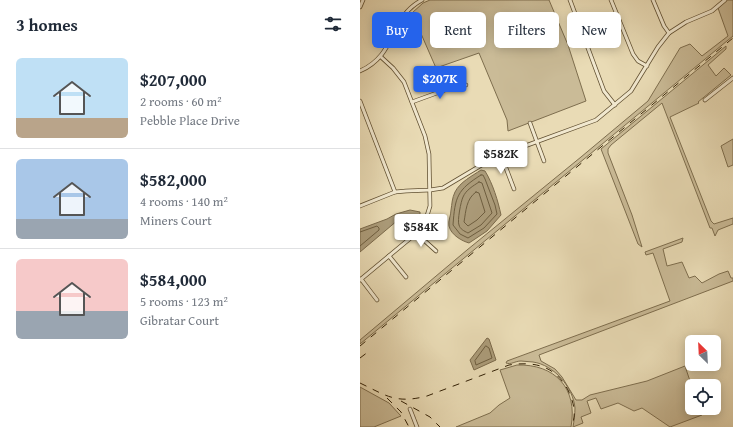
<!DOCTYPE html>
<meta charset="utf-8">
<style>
:root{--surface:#fff;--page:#f2f2f3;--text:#1f2937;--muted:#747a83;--line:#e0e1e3;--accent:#2563eb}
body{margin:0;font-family:"Gentium Book Plus",serif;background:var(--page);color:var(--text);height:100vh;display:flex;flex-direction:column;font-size:15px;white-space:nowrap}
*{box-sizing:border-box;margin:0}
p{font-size:13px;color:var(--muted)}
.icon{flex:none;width:22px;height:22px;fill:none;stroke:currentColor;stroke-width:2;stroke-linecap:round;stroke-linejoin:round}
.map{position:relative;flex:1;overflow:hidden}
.side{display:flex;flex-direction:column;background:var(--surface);width:360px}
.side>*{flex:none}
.banner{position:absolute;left:12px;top:12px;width:301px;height:36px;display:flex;gap:8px}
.needle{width:26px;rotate:336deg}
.buttons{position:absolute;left:325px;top:335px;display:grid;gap:8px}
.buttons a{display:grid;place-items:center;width:36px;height:36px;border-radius:6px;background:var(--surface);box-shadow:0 2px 10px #0003;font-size:20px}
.price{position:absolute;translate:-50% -34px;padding:0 9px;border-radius:4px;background:#fff;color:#222;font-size:13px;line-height:26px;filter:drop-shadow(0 1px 2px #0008)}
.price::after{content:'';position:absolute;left:50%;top:24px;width:12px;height:9px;margin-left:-6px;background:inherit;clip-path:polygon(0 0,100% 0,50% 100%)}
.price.active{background:var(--accent);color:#fff}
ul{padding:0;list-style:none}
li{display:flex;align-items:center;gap:12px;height:100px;padding:0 16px}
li+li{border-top:1px solid var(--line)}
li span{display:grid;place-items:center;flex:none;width:112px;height:80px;border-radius:6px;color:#555}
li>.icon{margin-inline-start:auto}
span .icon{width:48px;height:48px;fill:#fffc;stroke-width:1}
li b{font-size:17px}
h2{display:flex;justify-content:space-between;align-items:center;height:48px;padding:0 16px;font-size:17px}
.chip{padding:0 14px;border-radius:6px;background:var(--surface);box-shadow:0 2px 10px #0003;font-size:14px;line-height:36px}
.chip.active{background:var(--accent);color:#fff}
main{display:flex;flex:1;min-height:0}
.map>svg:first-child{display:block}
</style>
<main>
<section class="side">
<h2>3 homes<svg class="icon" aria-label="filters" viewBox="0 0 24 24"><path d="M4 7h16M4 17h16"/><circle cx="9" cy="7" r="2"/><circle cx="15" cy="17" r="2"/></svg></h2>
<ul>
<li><span style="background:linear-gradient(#bfe0f5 75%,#b9a48a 0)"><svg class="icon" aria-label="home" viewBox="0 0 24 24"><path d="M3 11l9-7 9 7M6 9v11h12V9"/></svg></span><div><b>$207,000</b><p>2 rooms · 60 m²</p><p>Pebble Place Drive</p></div></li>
<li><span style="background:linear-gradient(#a9c7e8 75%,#9aa5b1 0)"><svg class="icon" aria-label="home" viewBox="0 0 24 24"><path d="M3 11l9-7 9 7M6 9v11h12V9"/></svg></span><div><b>$582,000</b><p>4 rooms · 140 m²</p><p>Miners Court</p></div></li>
<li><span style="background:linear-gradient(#f6c9c9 65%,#9aa5b1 0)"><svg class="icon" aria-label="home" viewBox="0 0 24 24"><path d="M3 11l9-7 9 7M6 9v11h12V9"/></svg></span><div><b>$584,000</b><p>5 rooms · 123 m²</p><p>Gibratar Court</p></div></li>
</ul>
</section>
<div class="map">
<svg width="373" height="427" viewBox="0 0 373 427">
<rect width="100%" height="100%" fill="#e9dbb5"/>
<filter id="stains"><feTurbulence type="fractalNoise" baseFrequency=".005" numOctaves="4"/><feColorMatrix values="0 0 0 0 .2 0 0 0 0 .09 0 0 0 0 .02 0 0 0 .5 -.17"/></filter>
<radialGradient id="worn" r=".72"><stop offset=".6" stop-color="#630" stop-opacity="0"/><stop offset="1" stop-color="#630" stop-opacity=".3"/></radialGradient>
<g fill="#cabb97" stroke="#7e6e4e">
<path d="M 70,0 L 189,0 L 208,45 L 226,101 L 148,131 L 147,120 L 119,53 L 76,68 L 52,13 L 63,3 Z"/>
<path d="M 367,0 L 373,0 L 373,36 L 0,344 L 0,340 L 107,250 L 221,157 L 288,101 L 320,48 L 330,44 L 342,56 L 368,36 L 358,8 Z"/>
<path d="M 366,46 L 366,49 L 348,65 L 356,76 L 364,68 L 371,75 L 338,102 L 339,103 L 310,117 L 351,221 L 354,224 L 373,218 L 373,224 L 358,230 L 355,236 L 352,228 L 350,228 L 302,103 L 251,145 L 248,149 L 248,153 L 272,215 L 282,247 L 278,244 L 241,149 Z"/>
<path d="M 373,139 L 373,165 L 368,167 L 361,146 Z"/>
<path d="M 323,238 L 322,242 L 303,249 L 307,266 L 322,262 L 329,278 L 335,276 L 342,283 L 359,274 L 368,271 L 371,278 L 373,278 L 373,281 L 179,355 L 181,361 L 195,369 L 202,377 L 216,400 L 222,400 L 230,395 L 287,381 L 325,366 L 332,387 L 332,408 L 339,408 L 342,415 L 310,427 L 282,408 L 274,411 L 258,403 L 241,409 L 236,398 L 227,401 L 231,413 L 221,417 L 223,423 L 213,427 C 214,421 215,414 215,408 C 213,387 194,365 173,362 C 169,362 165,361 161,361 C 155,361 151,365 146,363 L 147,361 L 310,301 L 293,253 L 286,255 L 285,252 Z"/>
<path d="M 157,365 C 195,364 218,388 211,427 L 96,427 L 130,413 L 139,405 L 150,398 L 140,370 Z"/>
<path d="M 0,387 L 29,403 L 41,416 L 14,427 L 0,427 Z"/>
</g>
<g fill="#ab9b79" stroke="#7b6a4b">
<path d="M 121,170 L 125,171 C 133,184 138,201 141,215 L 127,231 L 109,243 C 102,241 91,235 89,226 C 88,221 91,215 91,210 C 92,204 92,198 95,192 C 100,182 112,176 121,170 Z"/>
<path d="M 50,210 L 60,212 L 60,215 L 43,217 L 38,220 L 0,252 L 0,229 L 27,219 L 36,214 Z"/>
<path d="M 127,338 L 129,339 L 136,360 L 114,370 L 110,360 Z"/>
</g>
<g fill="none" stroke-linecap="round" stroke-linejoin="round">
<g stroke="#6e5e3f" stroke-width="1">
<path d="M 121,175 L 123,175 L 125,179 L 135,205 L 137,214 L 124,228 L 108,238 L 100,234 L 93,225 C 95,197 97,190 121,175 Z"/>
<path d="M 119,182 L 122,183 L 132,213 L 121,225 L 108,233 C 104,231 100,229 99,225 C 97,221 101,201 103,197 C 106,190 113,186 119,182 Z"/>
<path d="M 116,192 L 119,193 L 125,212 L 117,220 L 108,226 L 104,222 C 106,211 106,199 116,192 Z"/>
<path d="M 0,232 L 17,226 L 19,228 L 19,230 L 0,246"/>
<path d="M 126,346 L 129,348 L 132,358 L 116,365 L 115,361 Z"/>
</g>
<g stroke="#604f31" stroke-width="4.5">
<g id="minor">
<path d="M 210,0 L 244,91 L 255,105"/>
<path d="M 251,0 L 273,54 L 278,61 L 287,66"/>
<path d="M 293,0 L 304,26 L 309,33"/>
<path d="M 0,7 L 3,0"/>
<path d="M 0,71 C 38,54 28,18 62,0"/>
<path d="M 345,100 L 373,78"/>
<path d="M 0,101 L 35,192"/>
<path d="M 52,102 L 96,86 L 106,85"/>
<path d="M 170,123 L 184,161"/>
<path d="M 141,155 L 154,189"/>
<path d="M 0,206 L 35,192 L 46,191 L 70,190 L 83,188 L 135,157 L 236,120 L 271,91 L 298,47 L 309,33 L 326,22 L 352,11 L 365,0"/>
<path d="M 56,233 L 76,251"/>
<path d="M 29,256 L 46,277"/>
<path d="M 1,279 L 17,300"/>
<path d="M 0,280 L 59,231 L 66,219 L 70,206 L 69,154 L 65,136 L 44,82 L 33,68 L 21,57"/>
<path d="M 50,409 L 57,427"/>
</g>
</g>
<use href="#minor" stroke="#f1e8cf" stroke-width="3"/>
<g stroke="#322005" stroke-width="1" stroke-dasharray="7 7" stroke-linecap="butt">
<path d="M 0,346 L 373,38"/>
<path d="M 0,358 L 8,352"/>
<path d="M 0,383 C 27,396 36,404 67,396 L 149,365 C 175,361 195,366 208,390 C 211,397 214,404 214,411 C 215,416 213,422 212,427"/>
<path d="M 27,398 L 41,412 L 49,427"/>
<path d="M 41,401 L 70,417 L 80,427"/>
</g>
</g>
<rect width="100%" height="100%" filter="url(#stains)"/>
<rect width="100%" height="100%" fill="url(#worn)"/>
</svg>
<div class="buttons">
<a><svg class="needle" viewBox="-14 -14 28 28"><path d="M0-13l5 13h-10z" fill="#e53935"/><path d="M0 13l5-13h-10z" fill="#747a83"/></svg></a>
<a><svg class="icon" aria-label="locate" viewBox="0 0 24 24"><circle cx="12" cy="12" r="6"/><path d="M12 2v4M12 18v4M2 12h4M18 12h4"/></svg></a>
</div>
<b class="price active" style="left:80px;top:100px">$207K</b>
<b class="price" style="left:141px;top:175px">$582K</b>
<b class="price" style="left:61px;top:248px">$584K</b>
<div class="banner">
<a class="chip active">Buy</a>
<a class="chip">Rent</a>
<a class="chip">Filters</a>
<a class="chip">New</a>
</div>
</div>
</main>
